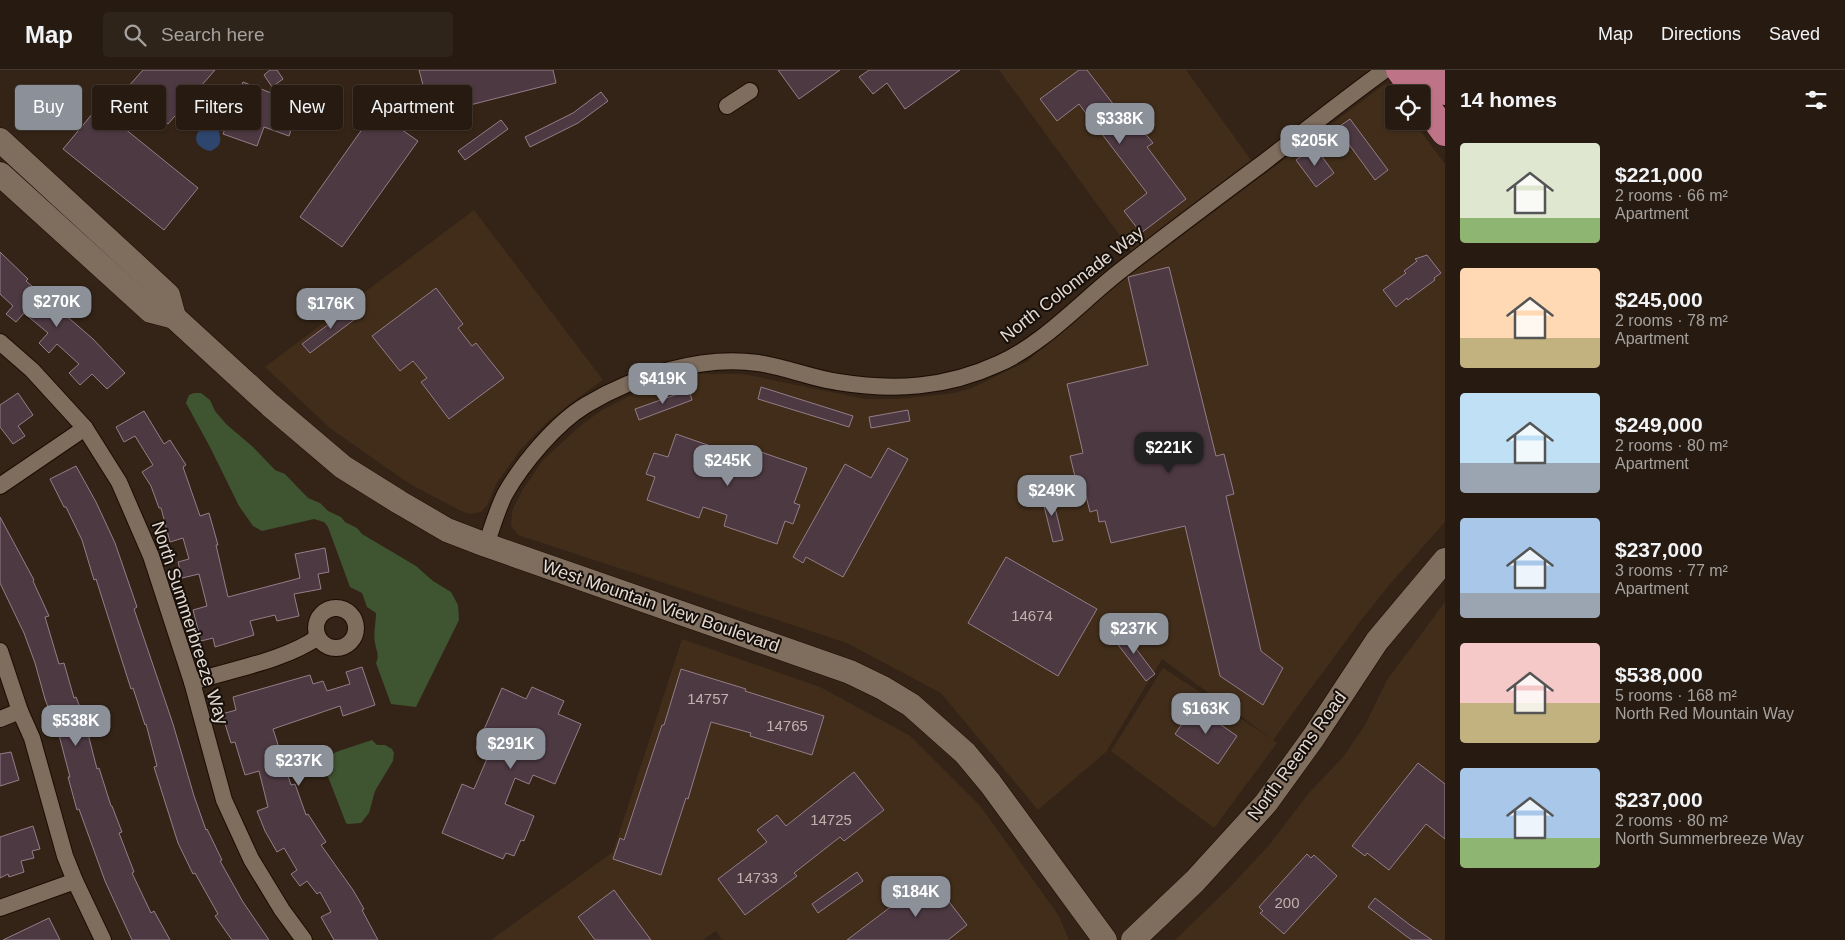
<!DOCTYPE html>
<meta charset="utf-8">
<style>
:root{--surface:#271b11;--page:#2f241a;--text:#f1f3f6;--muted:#a4a19f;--line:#433931;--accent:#8c9099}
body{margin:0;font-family:Arial,sans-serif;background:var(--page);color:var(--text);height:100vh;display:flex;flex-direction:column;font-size:19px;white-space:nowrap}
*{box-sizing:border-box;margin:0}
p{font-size:16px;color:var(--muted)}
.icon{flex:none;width:28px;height:28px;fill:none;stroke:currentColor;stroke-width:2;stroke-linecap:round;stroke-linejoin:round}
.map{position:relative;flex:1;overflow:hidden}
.sheet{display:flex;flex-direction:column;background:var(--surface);width:400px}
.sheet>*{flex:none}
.hud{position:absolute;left:15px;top:15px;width:475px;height:45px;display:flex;gap:10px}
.controls{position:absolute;left:1385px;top:15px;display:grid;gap:10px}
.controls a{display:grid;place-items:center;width:45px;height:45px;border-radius:5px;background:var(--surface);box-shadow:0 1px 4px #0004,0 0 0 1px var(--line);font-size:25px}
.price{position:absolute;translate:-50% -42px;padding:0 11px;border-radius:10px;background:var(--accent);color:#fff;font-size:16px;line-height:32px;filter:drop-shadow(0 1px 2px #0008)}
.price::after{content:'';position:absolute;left:50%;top:30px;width:15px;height:11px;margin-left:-8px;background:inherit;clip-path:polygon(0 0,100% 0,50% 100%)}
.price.on{background:#222;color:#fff}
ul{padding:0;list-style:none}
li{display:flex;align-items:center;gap:15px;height:125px;padding:0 15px}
li span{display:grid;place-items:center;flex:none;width:140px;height:100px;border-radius:5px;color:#555}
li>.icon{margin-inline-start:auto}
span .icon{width:60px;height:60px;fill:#fffc;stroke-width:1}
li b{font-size:21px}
h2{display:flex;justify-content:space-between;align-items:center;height:60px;padding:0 15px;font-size:21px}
.tag{padding:0 18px;border-radius:5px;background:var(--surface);box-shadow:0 1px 4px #0004,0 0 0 1px var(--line);font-size:18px;line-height:45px}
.tag.on{background:var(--accent);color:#fff}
header{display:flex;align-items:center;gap:30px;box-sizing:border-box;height:70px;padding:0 25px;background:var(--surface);border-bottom:1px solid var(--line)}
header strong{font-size:24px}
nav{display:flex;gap:28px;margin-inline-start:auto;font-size:18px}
.search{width:350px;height:45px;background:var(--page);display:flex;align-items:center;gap:12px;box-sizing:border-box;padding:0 18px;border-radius:5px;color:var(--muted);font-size:19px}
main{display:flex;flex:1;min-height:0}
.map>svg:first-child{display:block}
</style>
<header>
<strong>Map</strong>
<div class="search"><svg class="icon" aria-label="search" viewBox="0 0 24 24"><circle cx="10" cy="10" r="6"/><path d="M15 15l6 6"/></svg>Search here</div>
<nav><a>Map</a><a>Directions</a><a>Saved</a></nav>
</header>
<main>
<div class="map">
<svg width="1445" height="870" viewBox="0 0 1445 870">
<rect width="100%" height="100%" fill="#342417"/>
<g fill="#412d1a">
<path d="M 999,0 L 1186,0 L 1251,90 L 1131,181 Z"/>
<path d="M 1385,14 L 1394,26 L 1394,51 L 1413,51 L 1445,94 L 1445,452 L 1390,514 L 1362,549 L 1273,670 L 1277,673 L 1214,758 L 1111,681 L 1163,598 L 1272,669 L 1162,589 L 1106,682 L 1038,740 L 941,623 L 847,573 L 518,465 L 511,455 L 512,441 L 523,419 L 543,390 L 580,356 L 602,340 L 635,323 L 666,311 L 694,304 L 743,304 L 865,329 L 897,329 L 954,323 L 972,318 L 1028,291 L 1071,249 Z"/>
<path d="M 474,140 L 603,310 L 571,333 L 546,353 L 520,380 L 496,414 L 488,434 L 481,442 L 470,444 L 461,441 L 410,414 L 331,359 L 265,297 Z"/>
<path d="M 1445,532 L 1445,870 L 1175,870 L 1231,816 L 1270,774 L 1308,724 L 1343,687 L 1365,655 L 1387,610 Z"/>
<path d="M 682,569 L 820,617 L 909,665 L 981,737 L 1059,846 L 1069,870 L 722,870 L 716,861 L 703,870 L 491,870 L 613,782 Z"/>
</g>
<g fill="#3f5431">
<path d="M 194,323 L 201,323 L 210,330 L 215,341 L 226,354 L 253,377 L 275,400 L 285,404 L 308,428 L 320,433 L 328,441 L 341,447 L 345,452 L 357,458 L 362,464 L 416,496 L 433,511 L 451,522 L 458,535 L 459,550 L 416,637 L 391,634 L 376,593 C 380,584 376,581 375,573 C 373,563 376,553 376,543 L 367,537 L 362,523 L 350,517 L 328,457 L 324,452 L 314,449 L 262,461 L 253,456 L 239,436 L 211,379 L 186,333 L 189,325 Z"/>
<path d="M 372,670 L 377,675 L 385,675 L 392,679 L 394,683 L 393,691 L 375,721 L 369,743 L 361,753 L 348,754 L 346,753 L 325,699 C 325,691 328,686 336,682 Z"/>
</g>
<path fill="#2e456d" d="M 211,33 L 225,36 C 223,41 219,46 219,52 C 216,66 228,72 211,81 C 201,80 191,71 199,61 C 202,57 206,55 209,52 Z"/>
<g fill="#4d3942" stroke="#947d88">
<path d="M 143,0 L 215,0 L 168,54 L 127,18 Z"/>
<path d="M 270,0 L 277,0 L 283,9 L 272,17 L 264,5 Z"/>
<path d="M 419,0 L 553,0 L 556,13 L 431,45 Z"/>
<path d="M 778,0 L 840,0 L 799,29 Z"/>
<path d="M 869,0 L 960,0 L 905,39 L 887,13 L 873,24 L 859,7 Z"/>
<path d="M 1079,0 L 1087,0 L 1124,48 L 1128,45 L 1142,62 L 1143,61 L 1153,73 L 1147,77 L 1186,129 L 1141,163 L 1124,141 L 1147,123 L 1079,34 L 1057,51 L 1040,29 Z"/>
<path d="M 243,12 L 279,26 L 272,43 L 294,51 L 289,66 L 264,57 L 257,76 L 223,64 Z"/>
<path d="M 601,22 L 608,31 L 578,53 L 530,77 L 525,67 L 573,43 Z"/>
<path d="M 98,37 L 198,118 L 164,160 L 63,79 Z"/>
<path d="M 375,41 L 418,71 L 342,177 L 300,147 Z"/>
<path d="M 1350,49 L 1388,100 L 1375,110 L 1337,58 Z"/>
<path d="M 501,50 L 508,59 L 465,90 L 458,81 Z"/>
<path d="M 1315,77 L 1334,103 L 1316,117 L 1296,90 Z"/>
<path d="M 0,182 L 28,209 L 26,211 L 93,269 L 125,303 L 107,319 L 92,304 L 80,315 L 69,303 L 79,294 L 57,274 L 49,283 L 39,273 L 48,263 L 24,243 L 16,252 L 6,244 L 13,236 L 0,224 Z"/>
<path d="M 1427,185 L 1441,203 L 1434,208 L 1435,210 L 1408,230 L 1407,228 L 1396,237 L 1383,220 L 1406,203 L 1404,201 L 1417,191 L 1415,189 Z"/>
<path d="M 1169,197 L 1216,386 L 1224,384 L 1234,424 L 1226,426 L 1261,581 L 1283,598 L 1263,635 L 1220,606 L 1185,456 L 1111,473 L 1105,451 L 1099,452 L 1097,440 L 1090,442 L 1085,422 L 1079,423 L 1070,386 L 1083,383 L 1067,314 L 1148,295 L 1128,207 Z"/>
<path d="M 436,218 L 463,254 L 458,258 L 472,276 L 476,273 L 504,308 L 449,349 L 421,312 L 427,308 L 413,291 L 400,301 L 372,266 Z"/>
<path d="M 352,237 L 359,246 L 310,283 L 302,274 Z"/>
<path d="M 761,317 L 853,346 L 849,357 L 758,329 Z"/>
<path d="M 689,320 L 692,330 L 639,350 L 635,339 Z"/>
<path d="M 18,323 L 33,345 L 18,356 L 25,366 L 13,374 L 0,357 L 0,335 Z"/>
<path d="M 908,340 L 910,351 L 871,358 L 869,347 Z"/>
<path d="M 144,341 L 164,374 L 170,370 L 186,395 L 183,397 L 200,446 L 209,443 L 218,475 L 216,475 L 228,527 L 300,508 L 295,484 L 325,478 L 329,502 L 318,504 L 321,519 L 294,524 L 299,546 L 277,551 L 275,545 L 250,551 L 254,565 L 215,577 L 213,568 L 201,571 L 193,540 L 207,536 L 199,504 L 182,508 L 178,492 L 189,489 L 183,468 L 170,472 L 161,438 L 159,438 L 151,416 L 142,402 L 153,395 L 135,366 L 124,372 L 116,357 Z"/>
<path d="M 676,364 L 751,390 L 752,387 L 758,390 L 761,382 L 807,398 L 794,433 L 800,435 L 793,454 L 785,451 L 777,474 L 724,456 L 727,445 L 703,437 L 699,448 L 647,430 L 655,407 L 646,404 L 654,383 L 668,387 Z"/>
<path d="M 888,378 L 908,389 L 843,507 L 806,487 L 803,493 L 793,487 L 845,394 L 871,408 Z"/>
<path d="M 76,396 L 96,432 L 115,473 L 137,537 L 134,539 L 173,654 L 194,726 L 206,760 L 207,759 L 222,790 L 220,791 L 243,832 L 269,870 L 232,870 L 215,846 L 218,844 L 195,803 L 193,804 L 178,773 L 154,697 L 157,696 L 146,654 L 145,655 L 133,618 L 131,619 L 96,509 L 94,510 L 82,470 L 66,437 L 64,437 L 50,409 Z"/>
<path d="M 1051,422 L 1063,470 L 1053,472 L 1041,424 Z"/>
<path d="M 0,447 L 34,510 L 33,511 L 49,546 L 45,547 L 59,594 L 64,593 L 74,628 L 76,627 L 87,655 L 86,656 L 97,699 L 99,698 L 111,736 L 112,736 L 122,762 L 119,763 L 134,802 L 132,803 L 151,843 L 154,841 L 170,870 L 132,870 L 105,811 L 79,739 L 77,740 L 68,707 L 70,707 L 59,665 L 45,629 L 35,593 L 24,563 L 0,513 Z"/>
<path d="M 1006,487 L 1097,539 L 1058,606 L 968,553 Z"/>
<path d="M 1122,560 L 1155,604 L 1146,611 L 1112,567 Z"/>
<path d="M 362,597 L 375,635 L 343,646 L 340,636 L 273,659 L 291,715 L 295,714 L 306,745 L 308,744 L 326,772 L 321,775 L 353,820 L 364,839 L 362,840 L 378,870 L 334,870 L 321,847 L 331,842 L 320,822 L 317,824 L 307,811 L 300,816 L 291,804 L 297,800 L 284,778 L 277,782 L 265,761 L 257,741 L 268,737 L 259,701 L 245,705 L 235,672 L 231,673 L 222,644 L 236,640 L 233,627 L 310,605 L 313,614 L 323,611 L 327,621 L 350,614 L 346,602 Z"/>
<path d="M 681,599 L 746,619 L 745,621 L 824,646 L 812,685 L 750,666 L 751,663 L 711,652 L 688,729 L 686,728 L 661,805 L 613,789 L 620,768 L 624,770 L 662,655 L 664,655 Z"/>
<path d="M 532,617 L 564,631 L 558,644 L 581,654 L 555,714 L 533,705 L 529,714 L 515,708 L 505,734 L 534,746 L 524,771 L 521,770 L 514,786 L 506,783 L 503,789 L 442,763 L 462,714 L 474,719 L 489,684 L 476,678 L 502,618 L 526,629 Z"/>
<path d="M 1194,636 L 1237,666 L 1218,694 L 1175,664 Z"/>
<path d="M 11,682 L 19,710 L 0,716 L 0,684 Z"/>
<path d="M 1418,693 L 1445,714 L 1445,769 L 1426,754 L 1389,800 L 1367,783 L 1365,786 L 1352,776 Z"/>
<path d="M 854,702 L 884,740 L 844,771 L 840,767 L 794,803 L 797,806 L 745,845 L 718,809 L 767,772 L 757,760 L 777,745 L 786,756 Z"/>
<path d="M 33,756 L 40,779 L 32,781 L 34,788 L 21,791 L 24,802 L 9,807 L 8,804 L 0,808 L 0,767 Z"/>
<path d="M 1307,784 L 1311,788 L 1314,785 L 1337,806 L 1284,864 L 1260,843 L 1263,841 L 1259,837 Z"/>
<path d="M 857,802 L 863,811 L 818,843 L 812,834 Z"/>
<path d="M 930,807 L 967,855 L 948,870 L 847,870 Z"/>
<path d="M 614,820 L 627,838 L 651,870 L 595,870 L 578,847 Z"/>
<path d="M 1375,828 L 1410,855 L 1432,870 L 1412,870 L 1406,866 L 1368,837 Z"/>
<path d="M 49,848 L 60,870 L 3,870 Z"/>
</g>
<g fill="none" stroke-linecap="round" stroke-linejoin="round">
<g stroke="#1b0d03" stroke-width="18">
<g id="street">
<path d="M 727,36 L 750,21"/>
<path d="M 0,272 L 32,300 L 85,358 L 119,412 L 151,486 L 192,612 L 224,730 L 251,789 L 282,840 L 304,870"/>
<path d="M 0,416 L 85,358"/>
<path d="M 486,475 C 492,458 497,440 505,424 C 522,394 556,353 586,335 C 634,306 701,285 758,293 C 785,297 811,308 838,312 C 894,321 946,318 998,294 C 1042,275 1081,232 1119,202 C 1165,166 1212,131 1259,96 C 1301,64 1342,31 1385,0"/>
<circle cx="336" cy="558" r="20"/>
<path d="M 0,581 L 20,641 L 32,668 L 65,786 L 75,811 L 103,870"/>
<path d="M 192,612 C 230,600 286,590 318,567"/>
<path d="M 0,649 L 20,641"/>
<path d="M 0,838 L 75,811"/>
</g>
</g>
<g stroke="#1b0d03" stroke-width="25">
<g id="secondary">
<path d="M 0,70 L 168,225 L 174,247"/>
<path d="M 0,104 L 151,241 L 174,247 L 270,335 L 343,397 L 399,432 L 447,460 L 486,475 L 850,602 L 883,618 L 911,635 L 965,683 L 990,713 L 1105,870"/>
<path d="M 1133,870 L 1195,811 L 1266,733 L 1313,668 L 1377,571 L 1445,490"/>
</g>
</g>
<g stroke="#1b0d03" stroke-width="29">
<g id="highway">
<path d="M 1400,0 L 1417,24"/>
<path d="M 1427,0 L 1445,21"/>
<path d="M 1421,29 L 1445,62"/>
</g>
</g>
<use href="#street" stroke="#7f6d5e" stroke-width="16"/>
<use href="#secondary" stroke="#7f6d5e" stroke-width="24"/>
<use href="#highway" stroke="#be7387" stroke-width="28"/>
</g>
<g text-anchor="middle" stroke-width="4" stroke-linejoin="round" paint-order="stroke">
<g font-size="15" fill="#bfb2ae">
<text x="1032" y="551">14674</text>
<text x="708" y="634">14757</text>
<text x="787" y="661">14765</text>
<text x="831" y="755">14725</text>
<text x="757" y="813">14733</text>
<text x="1287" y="838">200</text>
</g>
<g font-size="18" fill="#e5dad2" stroke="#160f0a">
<text transform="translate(1072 214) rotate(-38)" y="6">North Colonnade Way</text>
<text transform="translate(661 536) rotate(19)" y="6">West Mountain View Boulevard</text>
<text transform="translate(190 553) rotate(72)" y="6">North Summerbreeze Way</text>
<text transform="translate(1297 686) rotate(-54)" y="6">North Reems Road</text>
</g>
</g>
</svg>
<div class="controls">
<a><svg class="icon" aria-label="locate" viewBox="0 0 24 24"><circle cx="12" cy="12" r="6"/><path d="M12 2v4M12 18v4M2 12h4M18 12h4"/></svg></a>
</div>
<b class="price" style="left:1120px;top:75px">$338K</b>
<b class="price" style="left:1315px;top:97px">$205K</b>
<b class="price" style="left:57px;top:258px">$270K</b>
<b class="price" style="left:331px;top:260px">$176K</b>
<b class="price" style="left:663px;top:335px">$419K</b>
<b class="price on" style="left:1169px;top:404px">$221K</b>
<b class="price" style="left:728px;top:417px">$245K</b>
<b class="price" style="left:1052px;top:447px">$249K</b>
<b class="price" style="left:1134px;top:585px">$237K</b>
<b class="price" style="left:1206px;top:665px">$163K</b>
<b class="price" style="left:76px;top:677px">$538K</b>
<b class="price" style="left:511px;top:700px">$291K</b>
<b class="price" style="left:299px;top:717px">$237K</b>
<b class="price" style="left:916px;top:848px">$184K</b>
<div class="hud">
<a class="tag on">Buy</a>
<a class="tag">Rent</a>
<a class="tag">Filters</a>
<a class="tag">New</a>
<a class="tag">Apartment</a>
</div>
</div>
<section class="sheet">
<h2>14 homes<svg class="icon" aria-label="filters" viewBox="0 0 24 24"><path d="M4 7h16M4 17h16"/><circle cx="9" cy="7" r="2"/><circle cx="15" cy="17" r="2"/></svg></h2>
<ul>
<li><span style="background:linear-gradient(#dfe7d0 75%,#8fb573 0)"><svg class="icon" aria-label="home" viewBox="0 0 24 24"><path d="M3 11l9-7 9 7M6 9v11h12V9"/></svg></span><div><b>$221,000</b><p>2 rooms · 66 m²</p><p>Apartment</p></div></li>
<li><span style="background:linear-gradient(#ffd9b3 70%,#c2b280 0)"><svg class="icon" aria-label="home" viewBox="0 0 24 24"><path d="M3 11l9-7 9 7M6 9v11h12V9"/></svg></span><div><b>$245,000</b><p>2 rooms · 78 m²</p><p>Apartment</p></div></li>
<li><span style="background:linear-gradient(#bfe0f5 70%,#9aa5b1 0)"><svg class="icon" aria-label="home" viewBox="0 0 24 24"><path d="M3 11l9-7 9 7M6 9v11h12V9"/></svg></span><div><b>$249,000</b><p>2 rooms · 80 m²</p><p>Apartment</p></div></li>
<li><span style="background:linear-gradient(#a9c7e8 75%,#9aa5b1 0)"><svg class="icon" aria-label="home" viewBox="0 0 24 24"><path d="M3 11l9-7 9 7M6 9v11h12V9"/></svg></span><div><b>$237,000</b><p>3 rooms · 77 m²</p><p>Apartment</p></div></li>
<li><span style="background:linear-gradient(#f6c9c9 60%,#c2b280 0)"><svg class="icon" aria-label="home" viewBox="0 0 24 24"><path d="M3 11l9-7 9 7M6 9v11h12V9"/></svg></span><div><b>$538,000</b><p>5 rooms · 168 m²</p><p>North Red Mountain Way</p></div></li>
<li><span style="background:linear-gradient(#a9c7e8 70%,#8fb573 0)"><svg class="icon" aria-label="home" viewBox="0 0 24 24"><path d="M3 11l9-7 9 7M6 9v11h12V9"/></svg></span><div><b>$237,000</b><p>2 rooms · 80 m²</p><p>North Summerbreeze Way</p></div></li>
</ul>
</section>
</main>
